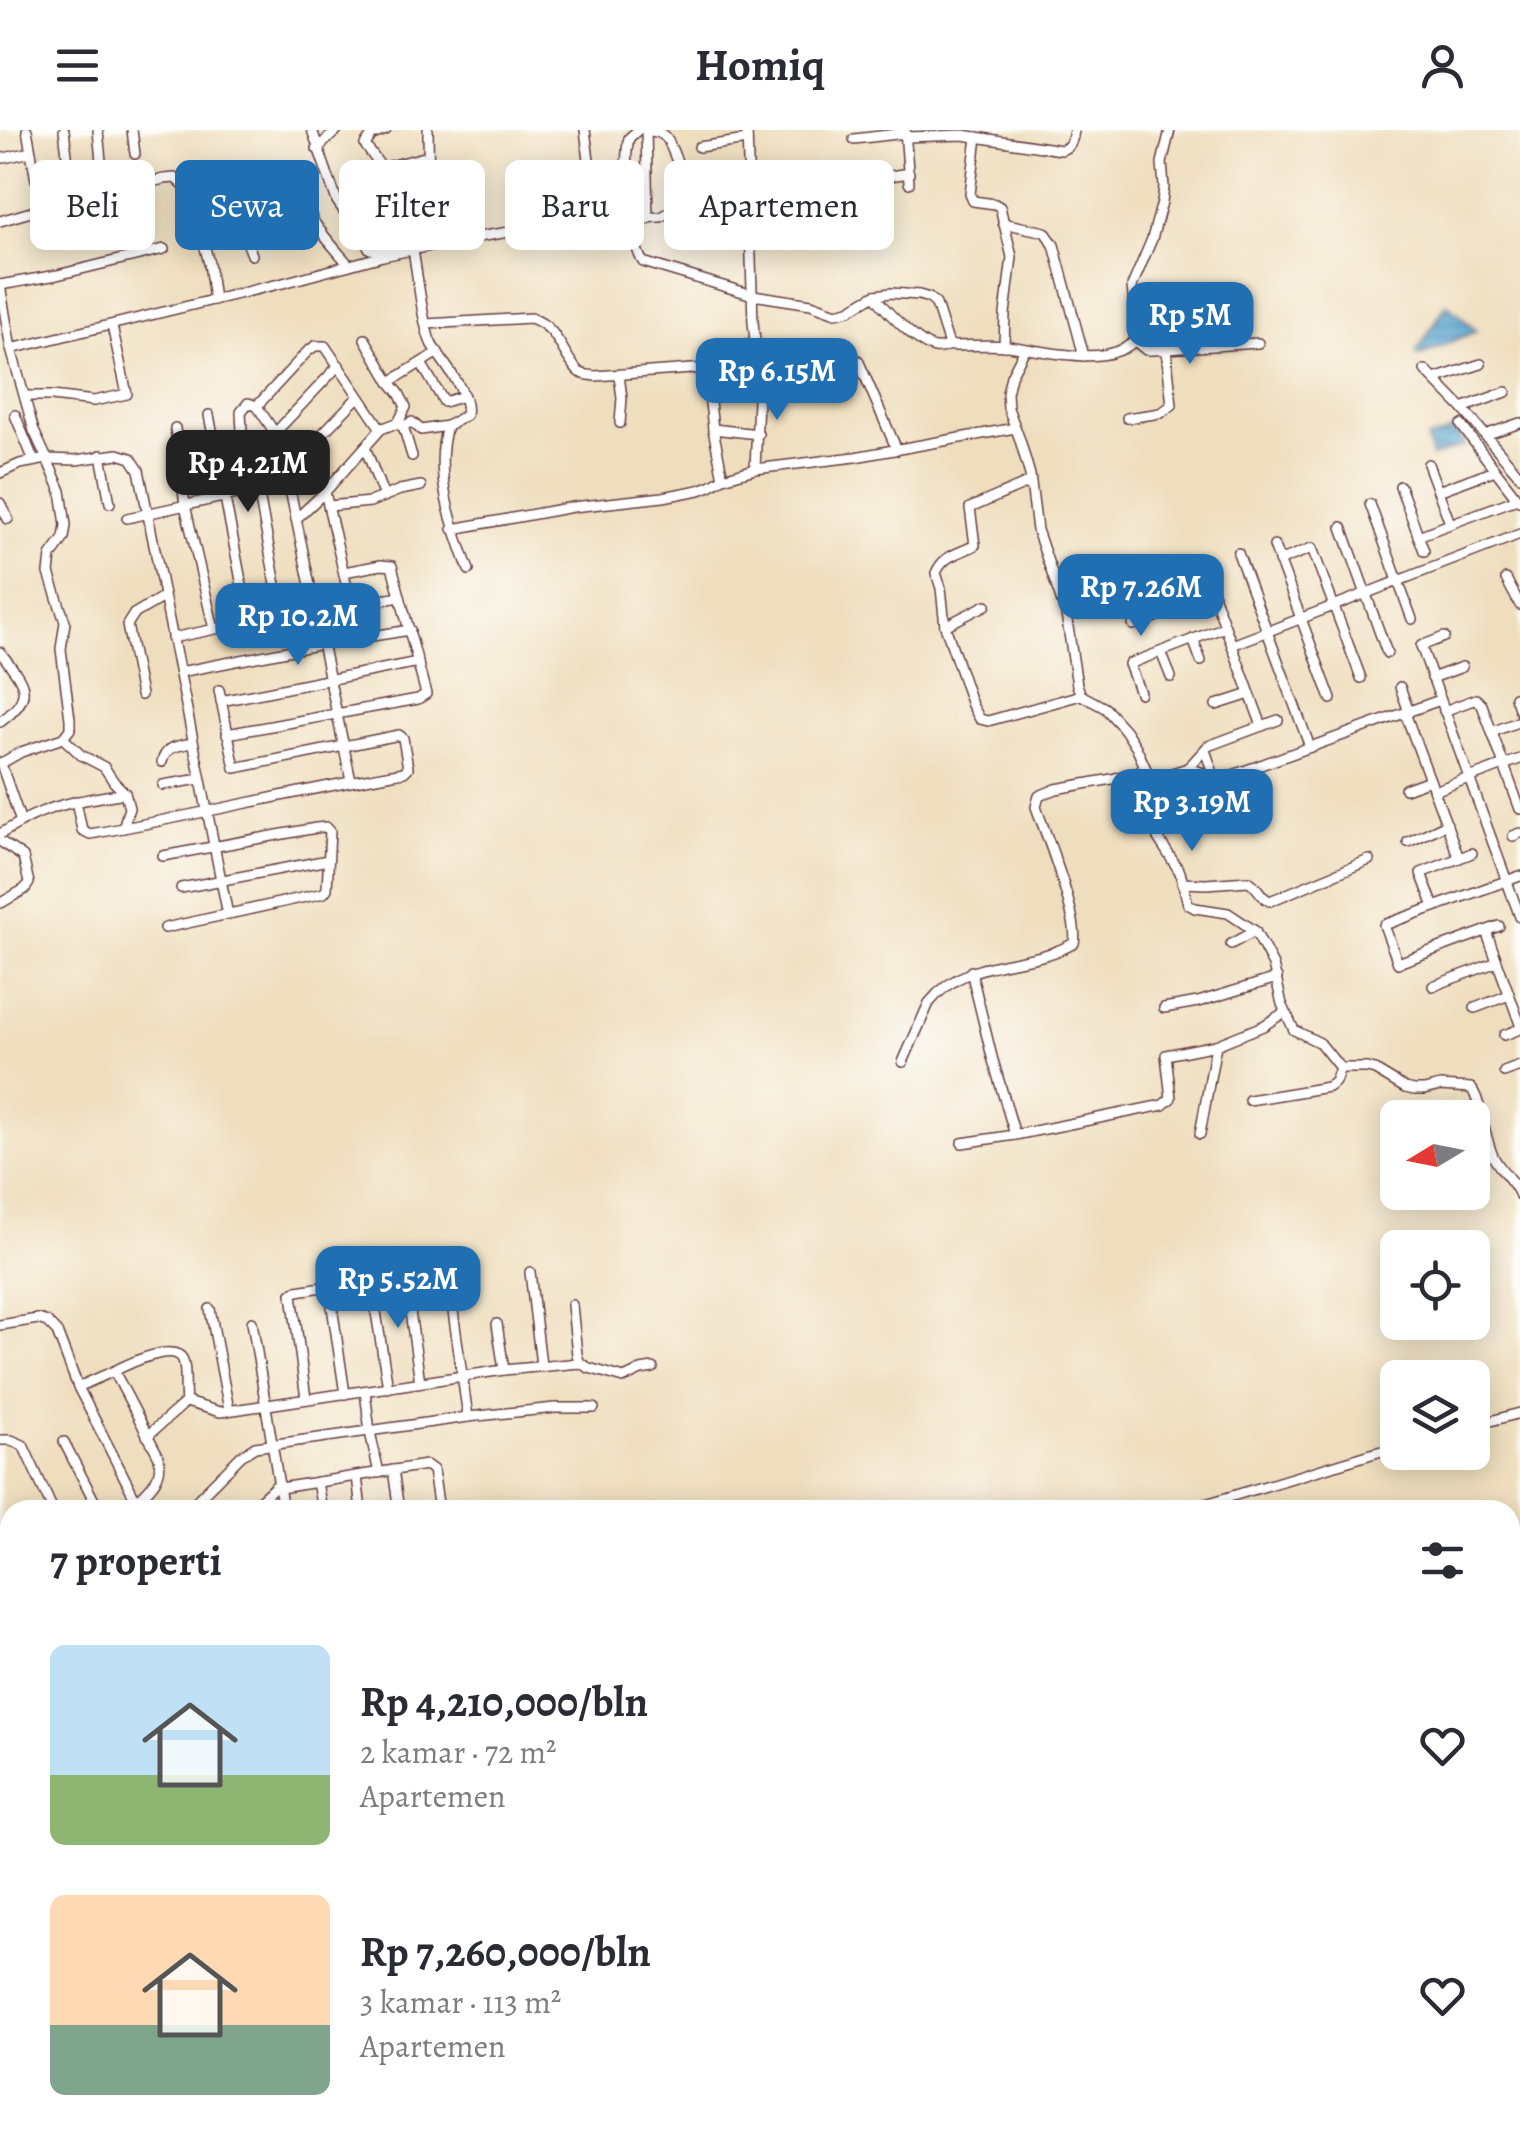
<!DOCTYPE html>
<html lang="id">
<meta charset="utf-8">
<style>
:root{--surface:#fff;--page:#f2f2f3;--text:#2b2b33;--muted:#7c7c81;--accent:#1f6fb2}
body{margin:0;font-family:Alegreya,serif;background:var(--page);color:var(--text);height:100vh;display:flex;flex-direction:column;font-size:38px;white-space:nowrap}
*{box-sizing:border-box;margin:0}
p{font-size:32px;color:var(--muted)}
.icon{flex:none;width:55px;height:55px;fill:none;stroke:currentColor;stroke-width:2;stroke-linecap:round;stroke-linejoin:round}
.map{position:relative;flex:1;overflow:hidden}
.side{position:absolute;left:0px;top:1370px;width:1520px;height:642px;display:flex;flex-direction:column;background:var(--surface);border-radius:30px 30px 0 0;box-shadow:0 5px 25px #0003}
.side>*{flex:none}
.banner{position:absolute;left:30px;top:30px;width:1000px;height:90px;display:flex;gap:20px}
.needle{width:65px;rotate:260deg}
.fabs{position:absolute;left:1380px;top:970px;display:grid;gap:20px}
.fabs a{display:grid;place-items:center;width:110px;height:110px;border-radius:15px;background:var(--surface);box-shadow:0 5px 25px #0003;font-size:50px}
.price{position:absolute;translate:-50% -85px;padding:0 22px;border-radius:20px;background:var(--accent);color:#fff;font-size:32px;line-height:65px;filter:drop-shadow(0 2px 5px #0008)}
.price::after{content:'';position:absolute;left:50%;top:60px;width:30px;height:22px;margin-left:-15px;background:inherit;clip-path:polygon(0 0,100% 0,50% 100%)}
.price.on{background:#222;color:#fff}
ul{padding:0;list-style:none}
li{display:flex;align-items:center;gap:30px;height:250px;padding:0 50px}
li span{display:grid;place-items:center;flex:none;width:280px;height:200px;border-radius:15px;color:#555}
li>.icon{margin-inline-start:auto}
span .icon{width:120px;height:120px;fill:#fffc;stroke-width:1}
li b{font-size:42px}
h2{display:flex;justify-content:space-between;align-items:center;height:120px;padding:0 50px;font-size:42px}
.tag{padding:0 35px;border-radius:15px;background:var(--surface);box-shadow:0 5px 25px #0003;font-size:35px;line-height:90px}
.tag.on{background:var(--accent);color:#fff}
header{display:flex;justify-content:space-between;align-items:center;height:130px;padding:0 50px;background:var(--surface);font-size:45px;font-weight:600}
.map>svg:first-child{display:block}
</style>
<header><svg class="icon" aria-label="menu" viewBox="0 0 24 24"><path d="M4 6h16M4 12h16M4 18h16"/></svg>Homiq<svg class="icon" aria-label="person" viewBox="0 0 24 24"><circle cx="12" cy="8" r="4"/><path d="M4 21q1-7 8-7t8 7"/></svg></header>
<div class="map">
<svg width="1520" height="2011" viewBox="0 0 1520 2011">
<defs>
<pattern id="water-rules" width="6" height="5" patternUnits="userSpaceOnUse" patternTransform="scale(2.5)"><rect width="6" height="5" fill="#57a4d0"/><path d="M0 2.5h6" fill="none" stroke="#4a85a9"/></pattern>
</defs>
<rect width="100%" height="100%" fill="#fdfcf7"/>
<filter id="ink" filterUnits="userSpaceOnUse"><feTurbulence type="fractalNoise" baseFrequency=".01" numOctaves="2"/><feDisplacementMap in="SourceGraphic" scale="20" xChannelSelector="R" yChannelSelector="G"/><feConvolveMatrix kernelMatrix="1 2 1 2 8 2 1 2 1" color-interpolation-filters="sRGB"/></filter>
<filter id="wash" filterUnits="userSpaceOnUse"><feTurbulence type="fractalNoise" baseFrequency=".0048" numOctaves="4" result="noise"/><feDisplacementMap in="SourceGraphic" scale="40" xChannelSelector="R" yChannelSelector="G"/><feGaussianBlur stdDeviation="2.25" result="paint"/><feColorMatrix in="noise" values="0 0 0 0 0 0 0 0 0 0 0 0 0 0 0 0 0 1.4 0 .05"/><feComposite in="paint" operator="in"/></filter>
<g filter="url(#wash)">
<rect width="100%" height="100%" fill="#efdebe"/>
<g fill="url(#water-rules)" stroke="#50627e" stroke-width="2.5">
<path d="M 1447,174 L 1476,201 L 1419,226 L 1416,223 Z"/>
<path d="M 1453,299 L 1465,315 L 1432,327 L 1427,309 L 1445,304 Z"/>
</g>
</g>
<g filter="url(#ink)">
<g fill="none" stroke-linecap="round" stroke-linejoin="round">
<g stroke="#633c41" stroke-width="12">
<g id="minor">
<path d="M 64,0 L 68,33 L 75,38 L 97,35 L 101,31 L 98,0"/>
<path d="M 132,0 L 135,24"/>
<path d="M 312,0 L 337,71 L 370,119 L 377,120 L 410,113"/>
<path d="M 386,0 L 372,5 L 365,15 L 382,38 L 387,69 L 390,70 L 429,64"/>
<path d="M 428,0 L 429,71 L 437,115"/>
<path d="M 638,0 L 629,8 C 623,32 629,111 643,132 L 753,165 L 811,174 L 836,183 L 849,180 L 875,165 L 891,163 L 919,165 L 929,168 L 936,174 L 948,212 L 952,216 C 970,216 989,214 1008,216 C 1042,220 1111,240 1137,208 L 1132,156 L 1152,109 L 1162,72 L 1164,57 L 1162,33 L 1170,0"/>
<path d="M 646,0 L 648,89"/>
<path d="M 747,0 L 753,192 L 759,247 L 755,339"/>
<path d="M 905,0 L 909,53"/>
<path d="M 906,7 L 963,5 L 1061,20 C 1071,17 1073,9 1074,0"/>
<path d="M 977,7 L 970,64 L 973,71 L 995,74 L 1000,77 L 1012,127 L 1005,184 L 1004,216"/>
<path d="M 854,9 L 906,3"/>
<path d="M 699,17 L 747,10"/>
<path d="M 317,19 L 337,0"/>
<path d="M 31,22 L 36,50"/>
<path d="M 4,28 L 31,22 L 27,0"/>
<path d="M 382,38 L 428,26"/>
<path d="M 858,51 L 909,43"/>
<path d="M 584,90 L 661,87 L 676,79 L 682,71 L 686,57 L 684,40 L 679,36 L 668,10 L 661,3 L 646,0"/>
<path d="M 0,91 L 65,72 L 164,49 L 175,48 L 185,57 L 190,82 L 200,99 L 209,133 L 214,170"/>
<path d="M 1003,93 L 1045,102 L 1054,115 L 1084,226"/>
<path d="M 413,120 C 417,141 423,199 432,215 C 443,233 471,264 466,285 L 447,296 C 433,344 452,395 469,440"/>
<path d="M 252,125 C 244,102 231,85 237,60 L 248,53 L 285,45 C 305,57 305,78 316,95 C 326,109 338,122 349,135"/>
<path d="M 0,155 L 11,219 L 283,153 L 383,126 L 459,110 L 584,90 L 594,68 L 585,0"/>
<path d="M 0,155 L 57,145 L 164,119"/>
<path d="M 875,165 C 882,178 920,216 935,218 C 940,219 945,217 950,215"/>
<path d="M 426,194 L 531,188 C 553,196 557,210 569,229 C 571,232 576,240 579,242 C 583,245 590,245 595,246 L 706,238"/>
<path d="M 365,209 L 390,252 L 438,222"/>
<path d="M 1135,211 L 1146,220 L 1152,220 L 1258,213"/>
<path d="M 11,219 L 34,301 L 47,329 L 76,330 L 118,324 L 131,328 L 139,340 L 228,785"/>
<path d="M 1025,219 L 1011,246 L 1007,263 L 1008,278 L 1020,310 L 1030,345 L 1037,400 L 1066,484 L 1077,555 L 1081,565 L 1105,578 L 1125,600 L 1136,617 L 1146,639 L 1158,708 L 1180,742 L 1188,774 L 1195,778 L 1228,783 L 1255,801 L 1273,835 L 1282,874 L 1294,900 L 1320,913 L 1340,938 L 1367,938 L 1375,940 L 1405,958 L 1414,960 L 1424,960 L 1440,956 L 1471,958 C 1482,972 1484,1007 1493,1026 C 1500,1041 1515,1051 1520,1066"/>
<path d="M 858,230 L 897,320"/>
<path d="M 421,233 L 444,272 L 464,266"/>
<path d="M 1425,240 L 1462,278 L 1520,346"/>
<path d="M 619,245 L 622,268 L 620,293"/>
<path d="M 1434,249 L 1481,234"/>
<path d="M 390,252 L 399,263 L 406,277 L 398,293"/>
<path d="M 25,266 L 52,266 L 94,271 L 127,264 L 112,196"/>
<path d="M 257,276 L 307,222 L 315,216 L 325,216 L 381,299"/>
<path d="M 1462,278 L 1506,262"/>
<path d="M 15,285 L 34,331"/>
<path d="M 209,285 L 249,492"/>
<path d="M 1127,288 L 1161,283 L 1172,275 L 1166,219"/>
<path d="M 1461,295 L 1519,371"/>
<path d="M 403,296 L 412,292 L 421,300 L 447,296"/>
<path d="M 175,298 L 185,375 L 214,499"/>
<path d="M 713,299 L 758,304"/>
<path d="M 275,303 L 339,235"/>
<path d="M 1485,305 L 1520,293"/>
<path d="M 246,316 L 277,310"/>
<path d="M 365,317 L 384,367"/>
<path d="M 101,325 L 110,373"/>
<path d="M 1428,334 L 1450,393"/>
<path d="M 286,341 L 358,267"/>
<path d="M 0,343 L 20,334 L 47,329 L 61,361 L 66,395 L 64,408 L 51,426 L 49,443 L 65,492 L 61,519 L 70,589 L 70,599 L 63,608 L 21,622 L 0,634"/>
<path d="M 723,348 L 713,299 L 705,229 L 711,223 L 755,212"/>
<path d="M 1400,356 L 1424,421"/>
<path d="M 1438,361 L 1495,340"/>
<path d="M 325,362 L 351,475"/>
<path d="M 0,373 L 8,389"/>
<path d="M 1370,374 L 1412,489"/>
<path d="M 329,376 L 370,372 L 400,360 L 421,356"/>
<path d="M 127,388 L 287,353"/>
<path d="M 296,389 L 325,362 L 381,299 L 394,294 L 403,296 L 412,326"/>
<path d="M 1342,397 L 1387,523"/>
<path d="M 453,399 L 573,377 L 663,367 L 699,360 L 710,356 L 723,348 L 755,339 L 855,327 L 1015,298"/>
<path d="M 1418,406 L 1517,369"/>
<path d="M 1274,416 L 1331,569"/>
<path d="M 1238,423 L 1310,617"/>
<path d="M 1279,431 L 1312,418 L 1361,548"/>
<path d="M 1204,440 L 1262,596"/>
<path d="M 1506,449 L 1520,475"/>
<path d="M 1173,455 L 1181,477"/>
<path d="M 986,475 L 945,496 L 972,575 L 980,589 L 988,591 L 1081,565"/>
<path d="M 282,486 L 258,360 L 242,302 L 241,282 L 248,273 L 257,276 L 275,303 L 284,331 L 351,651"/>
<path d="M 1133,495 L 1214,465"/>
<path d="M 945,496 L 941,458 L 936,443 C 944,424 959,424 975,415 L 970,378 L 1030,352"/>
<path d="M 1444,507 L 1421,516 L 1520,787"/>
<path d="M 172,508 L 249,492 L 400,467"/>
<path d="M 1193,509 L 1201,531"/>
<path d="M 1232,515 L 1520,404"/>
<path d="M 0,522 C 23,552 38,565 0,592"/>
<path d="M 1161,522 L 1171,547"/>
<path d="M 180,542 L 322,514 L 410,500"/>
<path d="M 1432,548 L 1462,537"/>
<path d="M 1400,557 L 1409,582"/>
<path d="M 1140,563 L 1129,534 L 1225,497"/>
<path d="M 141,565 L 127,495 L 134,484 L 163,467"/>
<path d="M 1515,567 L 1520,581"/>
<path d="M 221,571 L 418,532"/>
<path d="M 1216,575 L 1250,564"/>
<path d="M 1444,581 L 1476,569 L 1482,575 L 1520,679"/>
<path d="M 1405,583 L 1459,728"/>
<path d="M 1492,602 L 1520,591"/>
<path d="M 227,604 L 418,569 L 426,564 L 392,436 L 381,435 L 344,442"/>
<path d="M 63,608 L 81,625 L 104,637 L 114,652 L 125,663 L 129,678 L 123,698"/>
<path d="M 1205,620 L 1214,646"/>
<path d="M 162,632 C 166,616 177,616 192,613"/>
<path d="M 1,634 L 21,692 C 53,673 89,669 125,663"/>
<path d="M 1188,638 L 1222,649 L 1440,570"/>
<path d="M 1149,650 L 1188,638 L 1208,616 L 1278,590"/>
<path d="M 163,655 L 200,649"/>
<path d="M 1405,659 L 1430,650"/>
<path d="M 1434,661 L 1520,629"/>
<path d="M 76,671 L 82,700 L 90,704 C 195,686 299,660 404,642 L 408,638 L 403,608 L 399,605 L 235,638 L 219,560"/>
<path d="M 0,704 L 21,692"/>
<path d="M 1513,706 L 1520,703"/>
<path d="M 0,711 L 23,727 L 29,753 L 25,759 L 1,773"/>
<path d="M 1408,712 L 1447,694"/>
<path d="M 163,726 L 316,698 L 326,697 L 330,701 L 327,759 L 324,763 L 165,798"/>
<path d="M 1182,753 L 1206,754 L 1248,751 C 1258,755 1260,768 1270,771 L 1369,730"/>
<path d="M 181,758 L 328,730"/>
<path d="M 1434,777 L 1421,743 L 1472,723"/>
<path d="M 1499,796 L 1398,833 L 1384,795 L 1520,746"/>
<path d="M 1486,801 L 1520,894"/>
<path d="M 1231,814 L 1255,801"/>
<path d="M 971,841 L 992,927 L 1015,1005"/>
<path d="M 1433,856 L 1497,832"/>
<path d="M 1164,878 L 1198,872 L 1277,848"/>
<path d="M 1475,878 L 1509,865"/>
<path d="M 1504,905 L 1520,899"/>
<path d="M 903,932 L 929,873 C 968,824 1028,840 1074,813 C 1080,790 1046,704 1036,677 L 1039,666 L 1056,659 L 1112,649 L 1146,639"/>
<path d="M 1504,942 L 1520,936"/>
<path d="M 1249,970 L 1328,957 L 1335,952 L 1340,938"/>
<path d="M 1200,1004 L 1216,915 L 1263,896 L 1285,882"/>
<path d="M 962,1013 L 1015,1005 L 1163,975 L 1171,968 L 1166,925 L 1216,915"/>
<path d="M 530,1142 L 541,1235"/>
<path d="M 405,1146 L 420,1252"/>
<path d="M 371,1150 L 388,1258"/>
<path d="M 210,1179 L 229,1280"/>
<path d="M 252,1192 L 283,1380"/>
<path d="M 497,1194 L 504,1240"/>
<path d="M 0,1195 L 38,1189 L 47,1192 L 57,1202 L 78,1257 L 141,1380"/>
<path d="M 580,1233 L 589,1238 L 624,1248 L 641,1240 L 653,1238"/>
<path d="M 114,1241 C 128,1234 175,1211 183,1230 C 187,1242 184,1259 186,1272 L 147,1306"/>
<path d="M 78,1257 L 114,1241 L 159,1327 C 164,1353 143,1363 128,1380"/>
<path d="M 365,1261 L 370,1302 L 379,1343"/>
<path d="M 306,1269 L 292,1164 L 297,1161 L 329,1156"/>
<path d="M 186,1272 L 220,1282 L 504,1240 L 580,1233 L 577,1225 L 572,1175"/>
<path d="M 468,1287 L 555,1278 L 594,1278"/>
<path d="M 1472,1296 L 1520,1283"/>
<path d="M 0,1310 L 11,1310 L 23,1315 L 53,1380"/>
<path d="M 64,1312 L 99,1380"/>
<path d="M 393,1340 L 399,1380"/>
<path d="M 357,1346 L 361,1380"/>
<path d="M 317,1352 L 322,1380"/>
<path d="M 280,1358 L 426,1335 L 433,1340 L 439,1380"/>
<path d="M 187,1380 L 241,1326 L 255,1317 L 468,1287 L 448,1146 L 446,1144 L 405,1146 L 329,1156 L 345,1264"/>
<path d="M 249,1380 L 279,1353"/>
<path d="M 1186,1380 L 1398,1316"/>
<path d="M 1510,1460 L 1520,1459"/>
<path d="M 0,1914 L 10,1941"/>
<path d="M 1510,1960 L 1520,1960"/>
<path d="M 33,2002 L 37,2011"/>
<path d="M 395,2002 L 397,2011"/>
<path d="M 665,2002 L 666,2011"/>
<path d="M 903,2002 L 905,2011"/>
<path d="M 1077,2002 L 1078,2011"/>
<path d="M 1116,2002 L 1117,2011"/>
<path d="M 1155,2002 L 1156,2011"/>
<path d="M 1187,2002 L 1188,2011"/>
<path d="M 1223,2002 L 1225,2011"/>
<path d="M 1292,2002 L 1294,2011"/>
<path d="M 1328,2002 L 1330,2011"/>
<path d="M 1470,2002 L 1472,2011"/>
<path d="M 292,2011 L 313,2002"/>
<path d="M 486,2011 L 497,2002"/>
<path d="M 1239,2011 L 1277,2002"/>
</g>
</g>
<g stroke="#633c41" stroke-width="15">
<g id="tertiary">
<path d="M 0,1438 L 10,1453"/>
<path d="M 277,2002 L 278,2011"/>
</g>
</g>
<use href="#minor" stroke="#fff" stroke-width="9"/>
<use href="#tertiary" stroke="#fff" stroke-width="11"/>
</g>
</g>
</svg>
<div class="fabs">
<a><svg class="needle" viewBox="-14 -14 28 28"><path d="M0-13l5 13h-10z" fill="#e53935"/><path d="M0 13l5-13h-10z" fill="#7c7c81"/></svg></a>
<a><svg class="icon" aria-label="locate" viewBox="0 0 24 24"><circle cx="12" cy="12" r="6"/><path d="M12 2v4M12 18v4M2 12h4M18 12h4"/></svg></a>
<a><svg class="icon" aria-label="layers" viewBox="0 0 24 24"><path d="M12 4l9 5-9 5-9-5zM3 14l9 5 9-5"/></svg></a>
</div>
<b class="price" style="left:1190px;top:237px">Rp 5M</b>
<b class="price" style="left:777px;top:293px">Rp 6.15M</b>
<b class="price on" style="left:248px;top:385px">Rp 4.21M</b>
<b class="price" style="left:1141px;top:509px">Rp 7.26M</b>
<b class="price" style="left:298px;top:538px">Rp 10.2M</b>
<b class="price" style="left:1192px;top:724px">Rp 3.19M</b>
<b class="price" style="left:398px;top:1201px">Rp 5.52M</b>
<div class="banner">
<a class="tag">Beli</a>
<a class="tag on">Sewa</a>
<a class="tag">Filter</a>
<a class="tag">Baru</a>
<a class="tag">Apartemen</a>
</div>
<section class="side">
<h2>7 properti<svg class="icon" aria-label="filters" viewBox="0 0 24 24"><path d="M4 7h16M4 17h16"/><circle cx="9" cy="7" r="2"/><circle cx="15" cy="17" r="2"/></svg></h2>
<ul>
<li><span style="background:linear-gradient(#bfe0f5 65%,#8fb573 0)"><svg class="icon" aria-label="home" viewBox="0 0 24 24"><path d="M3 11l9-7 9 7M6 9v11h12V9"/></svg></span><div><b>Rp 4,210,000/bln</b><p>2 kamar · 72 m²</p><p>Apartemen</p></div><svg class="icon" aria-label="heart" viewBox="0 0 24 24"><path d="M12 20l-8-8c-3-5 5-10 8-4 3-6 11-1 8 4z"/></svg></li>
<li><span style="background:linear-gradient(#ffd9b3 65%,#7fa58c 0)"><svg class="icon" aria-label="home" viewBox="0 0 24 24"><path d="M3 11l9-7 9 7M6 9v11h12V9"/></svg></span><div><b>Rp 7,260,000/bln</b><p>3 kamar · 113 m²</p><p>Apartemen</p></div><svg class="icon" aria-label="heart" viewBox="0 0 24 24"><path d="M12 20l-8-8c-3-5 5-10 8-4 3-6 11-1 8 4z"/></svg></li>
</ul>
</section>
</div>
